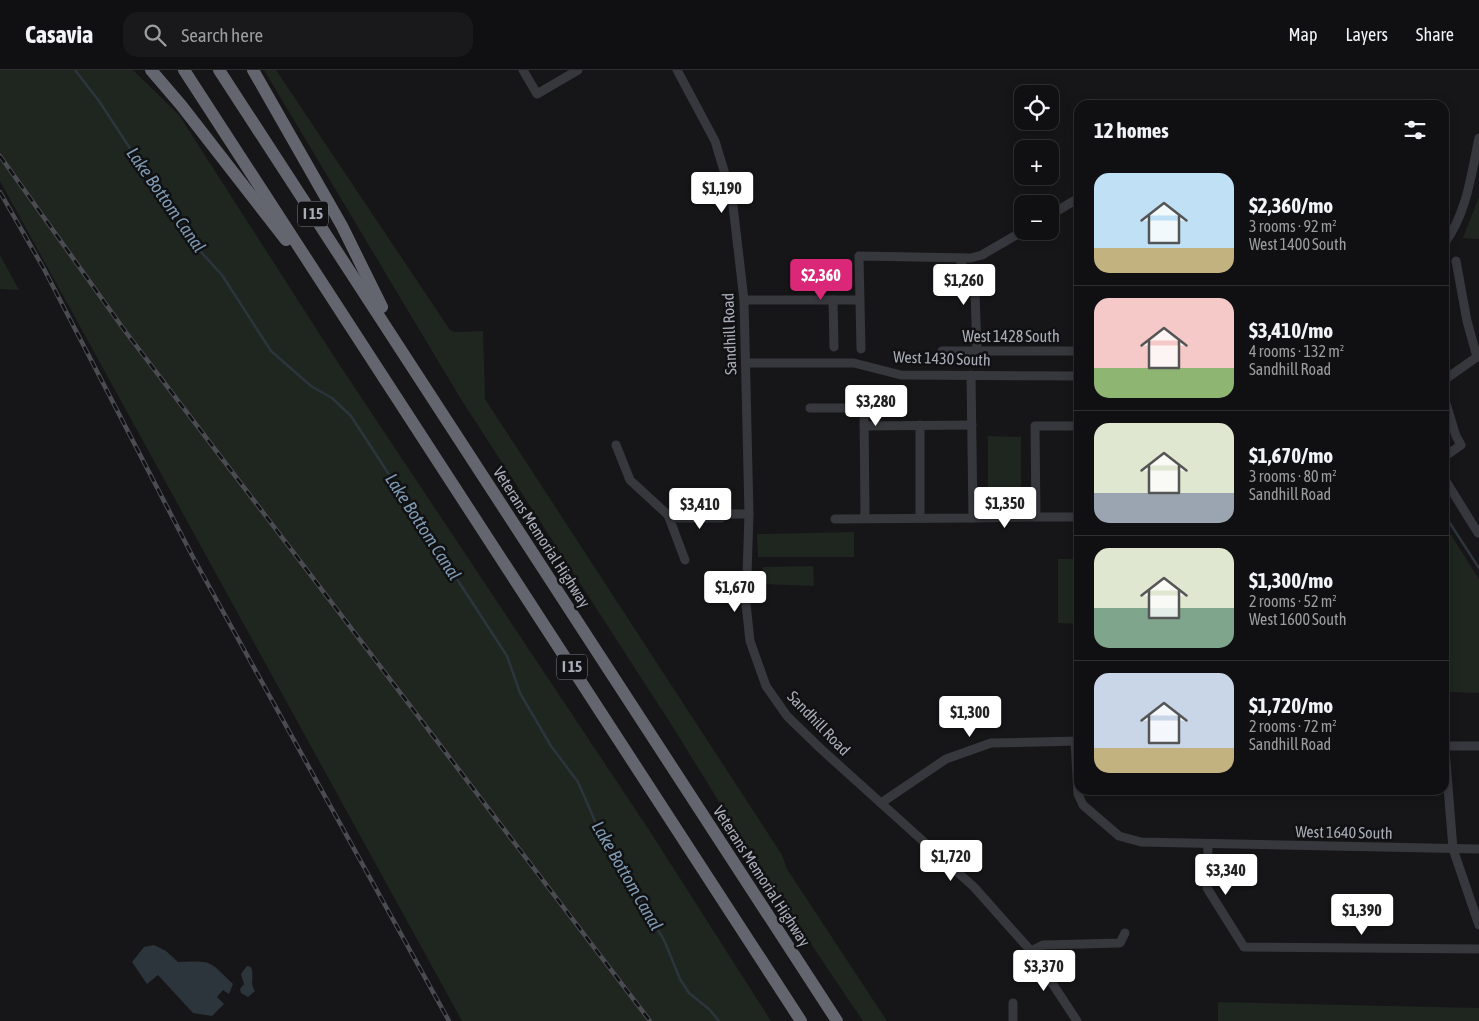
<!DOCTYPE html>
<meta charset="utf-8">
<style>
:root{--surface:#101012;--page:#19191b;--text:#f1f3f6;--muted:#9c9d9f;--line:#303032;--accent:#db2777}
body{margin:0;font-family:"Asap Condensed",sans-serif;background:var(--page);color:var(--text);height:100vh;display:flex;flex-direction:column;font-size:19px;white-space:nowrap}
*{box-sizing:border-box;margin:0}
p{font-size:16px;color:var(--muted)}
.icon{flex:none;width:28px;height:28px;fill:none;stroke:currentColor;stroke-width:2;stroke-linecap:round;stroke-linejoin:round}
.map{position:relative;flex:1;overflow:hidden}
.drawer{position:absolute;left:1074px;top:30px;width:375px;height:695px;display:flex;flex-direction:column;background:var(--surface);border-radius:15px;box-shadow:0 2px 12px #0003,0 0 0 1px var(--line)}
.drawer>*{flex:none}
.tools{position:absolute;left:1014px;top:15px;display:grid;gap:10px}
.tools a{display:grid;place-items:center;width:45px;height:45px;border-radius:10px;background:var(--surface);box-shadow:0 2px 12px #0003,0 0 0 1px var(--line);font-size:25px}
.price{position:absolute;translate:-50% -42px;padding:0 11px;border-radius:5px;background:#fff;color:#222;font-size:16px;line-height:32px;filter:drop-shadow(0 1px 2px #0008)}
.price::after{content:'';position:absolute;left:50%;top:30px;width:15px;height:11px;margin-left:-8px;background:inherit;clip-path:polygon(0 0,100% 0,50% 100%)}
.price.selected{background:var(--accent);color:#fff}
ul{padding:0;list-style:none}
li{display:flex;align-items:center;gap:15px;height:125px;padding:0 20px}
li+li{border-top:1px solid var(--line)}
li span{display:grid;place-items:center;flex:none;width:140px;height:100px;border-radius:15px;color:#555}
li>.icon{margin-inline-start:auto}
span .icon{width:60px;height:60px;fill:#fffc;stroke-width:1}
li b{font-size:21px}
h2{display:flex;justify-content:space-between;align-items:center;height:60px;padding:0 20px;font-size:21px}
header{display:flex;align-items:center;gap:30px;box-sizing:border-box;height:70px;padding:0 25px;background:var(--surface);border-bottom:1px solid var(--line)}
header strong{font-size:24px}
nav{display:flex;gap:28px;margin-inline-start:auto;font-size:18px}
.search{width:350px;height:45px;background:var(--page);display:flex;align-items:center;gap:12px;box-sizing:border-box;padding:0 18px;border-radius:15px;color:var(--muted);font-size:19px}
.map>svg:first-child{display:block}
</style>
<header>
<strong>Casavia</strong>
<div class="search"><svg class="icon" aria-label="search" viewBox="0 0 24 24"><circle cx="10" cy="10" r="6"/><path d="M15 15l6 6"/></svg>Search here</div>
<nav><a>Map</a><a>Layers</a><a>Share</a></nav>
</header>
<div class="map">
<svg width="1479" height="951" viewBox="0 0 1479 951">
<rect width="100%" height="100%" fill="#161618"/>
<g fill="#1e261f">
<path d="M 0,0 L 133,0 L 179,45 L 335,288 L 651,763 L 771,951 L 462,951 L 0,111 Z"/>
<path d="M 264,0 L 276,0 L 450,260 L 455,262 L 483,261 L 485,329 L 782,785 L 787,799 L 887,951 L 863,951 L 765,806 L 671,654 L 459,326 Z"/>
<path d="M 1479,127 L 1479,169 L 1463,168 Z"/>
<path d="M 0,185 L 19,220 L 0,219 Z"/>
<path d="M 988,366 L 1021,367 L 1021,442 L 988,442 Z"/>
<path d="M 1444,454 L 1479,509 L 1479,623 L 1444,622 Z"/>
<path d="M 854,462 L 854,487 L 758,487 L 757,464 Z"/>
<path d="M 1058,489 L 1079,489 L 1079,554 L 1058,553 Z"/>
<path d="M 813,496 L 814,516 L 763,514 L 763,497 Z"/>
<path d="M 1218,932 L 1479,938 L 1479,951 L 1218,951 Z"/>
</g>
<g fill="#2c353c">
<path d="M 154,875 L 166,881 L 178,892 C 213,891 208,890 233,914 L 229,924 L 223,920 L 217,927 L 224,934 L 212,946 L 193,943 L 158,905 L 147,914 L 132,892 L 144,877 Z"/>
<path d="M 247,896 L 251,897 C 255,907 249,912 255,921 L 248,927 L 241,923 L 240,919 L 244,914 L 241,904 Z"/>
</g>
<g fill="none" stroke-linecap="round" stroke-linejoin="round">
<g stroke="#2c353c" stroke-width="2.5">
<path d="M 75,0 L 99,31 L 191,171 L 222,205 L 271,281 L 311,316 L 332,328 L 351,346 L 507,586 L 520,623 L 551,676 L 578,712 L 598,758 L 664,870 L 680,909 L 689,923 L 709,939 L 719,951"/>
<path d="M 1444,444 L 1479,498"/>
</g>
<g stroke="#37383d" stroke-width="9">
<path d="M 523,0 L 537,24 L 578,0"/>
<path d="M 677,0 L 715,71 L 732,127 L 744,230 L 749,444 L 746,534 L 750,571 L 766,616 L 787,646 L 821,679 L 974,817 L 1031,881 L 1077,951"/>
<path d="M 1050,145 L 1079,128"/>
<path d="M 1444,174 C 1467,143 1471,105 1479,68"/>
<path d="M 959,188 L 975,222 L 977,281"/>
<path d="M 744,230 L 833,230"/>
<path d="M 834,277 L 833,230 L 859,230"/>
<path d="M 861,279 L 859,186 L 971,188 L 982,185 L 1023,161"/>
<path d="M 942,281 L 1079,281"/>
<path d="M 746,293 L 854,293 L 901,305 L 1079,306"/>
<path d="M 1444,314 L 1447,308 L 1477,287 L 1467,251 L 1456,191"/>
<path d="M 1444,327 L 1456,366 L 1461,375 L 1444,387"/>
<path d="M 810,338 L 864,338 L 865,448"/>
<path d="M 920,355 L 920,448"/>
<path d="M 864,356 L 972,355"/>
<path d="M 1079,356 L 1035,356 L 1036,447 L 1079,447"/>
<path d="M 616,375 L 630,410 L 668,445 L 685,490"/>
<path d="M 1444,408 L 1478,463"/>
<path d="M 668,445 L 678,448 L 721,448 L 725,444 L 749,444"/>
<path d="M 668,445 L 676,439 L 722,439 L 725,444"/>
<path d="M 973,448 L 1036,447"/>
<path d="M 835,449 L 973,448 L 971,305"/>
<path d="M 1444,667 L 1453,779 L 1479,855"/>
<path d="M 1075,671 L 1078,724 L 1083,735 L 1119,766 L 1141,772 L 1479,779"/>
<path d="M 1444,676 L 1479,676"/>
<path d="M 881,733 L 946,689 L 991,673 L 1079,671"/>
<path d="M 1208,775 L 1207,818 L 1244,877 L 1479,879"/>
<path d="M 1031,881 L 1043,875 L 1120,873 L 1125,863"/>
<path d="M 1013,933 L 1013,951"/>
</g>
<g stroke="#63666e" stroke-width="12">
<path d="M 151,0 L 181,35 L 286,170"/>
<path d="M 184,0 L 801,951"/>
<path d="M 219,0 L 837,951"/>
<path d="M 253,0 L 342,156 L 382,237"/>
</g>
<g stroke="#4a4c52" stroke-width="4.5">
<g id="rail">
<path d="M 0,86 L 125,261 L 650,951"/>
<path d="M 0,122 L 44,199 L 194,489 L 449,951"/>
</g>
</g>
<use href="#rail" stroke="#111113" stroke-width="2.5" stroke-dasharray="8" stroke-linecap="butt"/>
</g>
<g text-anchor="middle" stroke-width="5" stroke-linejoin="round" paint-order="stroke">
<g fill="#111113" stroke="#7b7e86" stroke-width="1">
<rect x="298" y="131.5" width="30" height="25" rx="4"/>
<rect x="557" y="584.5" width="30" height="25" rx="4"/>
</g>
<g font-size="15" font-weight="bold" fill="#a8adb8">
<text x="313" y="149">I 15</text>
<text x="572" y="602">I 15</text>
</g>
<g font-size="16" fill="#a8adb8" stroke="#111113">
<text transform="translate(729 264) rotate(-92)" y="6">Sandhill Road</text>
<text x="1011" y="272">West 1428 South</text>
<text transform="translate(942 288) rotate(2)" y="6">West 1430 South</text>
<text transform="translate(542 467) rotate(57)" y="6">Veterans Memorial Highway</text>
<text transform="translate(819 653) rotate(46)" y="6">Sandhill Road</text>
<text transform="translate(1344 762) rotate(1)" y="6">West 1640 South</text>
<text transform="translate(762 806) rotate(57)" y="6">Veterans Memorial Highway</text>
</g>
<g font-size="18" font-style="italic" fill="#7f9bb3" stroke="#111113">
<text transform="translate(166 130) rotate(55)" y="6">Lake Bottom Canal</text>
<text transform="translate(423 457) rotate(57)" y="6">Lake Bottom Canal</text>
<text transform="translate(627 806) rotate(60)" y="6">Lake Bottom Canal</text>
</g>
</g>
</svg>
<div class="tools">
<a><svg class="icon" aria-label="locate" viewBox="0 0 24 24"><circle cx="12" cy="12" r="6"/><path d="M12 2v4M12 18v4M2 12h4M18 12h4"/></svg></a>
<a>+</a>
<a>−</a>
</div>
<b class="price" style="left:722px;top:144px">$1,190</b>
<b class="price selected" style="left:821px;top:231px">$2,360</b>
<b class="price" style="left:964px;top:236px">$1,260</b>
<b class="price" style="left:876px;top:357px">$3,280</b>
<b class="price" style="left:1005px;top:459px">$1,350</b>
<b class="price" style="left:700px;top:460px">$3,410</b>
<b class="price" style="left:735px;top:543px">$1,670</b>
<b class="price" style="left:970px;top:668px">$1,300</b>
<b class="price" style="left:951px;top:812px">$1,720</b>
<b class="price" style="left:1226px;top:826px">$3,340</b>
<b class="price" style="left:1362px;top:866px">$1,390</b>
<b class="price" style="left:1044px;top:922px">$3,370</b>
<section class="drawer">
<h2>12 homes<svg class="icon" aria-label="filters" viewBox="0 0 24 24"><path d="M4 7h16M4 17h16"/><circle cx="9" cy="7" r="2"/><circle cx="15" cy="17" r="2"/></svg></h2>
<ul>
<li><span style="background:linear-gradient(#bfe0f5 75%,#c2b280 0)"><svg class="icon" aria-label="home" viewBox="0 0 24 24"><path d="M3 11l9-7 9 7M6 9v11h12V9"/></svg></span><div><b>$2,360/mo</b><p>3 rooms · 92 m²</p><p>West 1400 South</p></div></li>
<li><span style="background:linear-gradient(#f6c9c9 70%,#8fb573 0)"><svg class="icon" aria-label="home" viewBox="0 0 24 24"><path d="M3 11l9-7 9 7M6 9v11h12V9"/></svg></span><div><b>$3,410/mo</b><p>4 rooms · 132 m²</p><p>Sandhill Road</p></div></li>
<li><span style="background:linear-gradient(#dfe7d0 70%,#9aa5b1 0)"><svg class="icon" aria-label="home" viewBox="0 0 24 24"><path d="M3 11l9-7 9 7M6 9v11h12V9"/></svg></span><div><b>$1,670/mo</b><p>3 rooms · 80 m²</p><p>Sandhill Road</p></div></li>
<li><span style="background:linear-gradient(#dfe7d0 60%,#7fa58c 0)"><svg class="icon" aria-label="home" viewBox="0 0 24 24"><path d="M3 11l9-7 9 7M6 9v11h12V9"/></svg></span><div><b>$1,300/mo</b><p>2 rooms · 52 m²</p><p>West 1600 South</p></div></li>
<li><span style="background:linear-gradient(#c9d6e8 75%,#c2b280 0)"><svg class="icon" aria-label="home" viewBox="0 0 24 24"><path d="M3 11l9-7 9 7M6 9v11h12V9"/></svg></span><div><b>$1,720/mo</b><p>2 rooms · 72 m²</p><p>Sandhill Road</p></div></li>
</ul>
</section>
</div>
